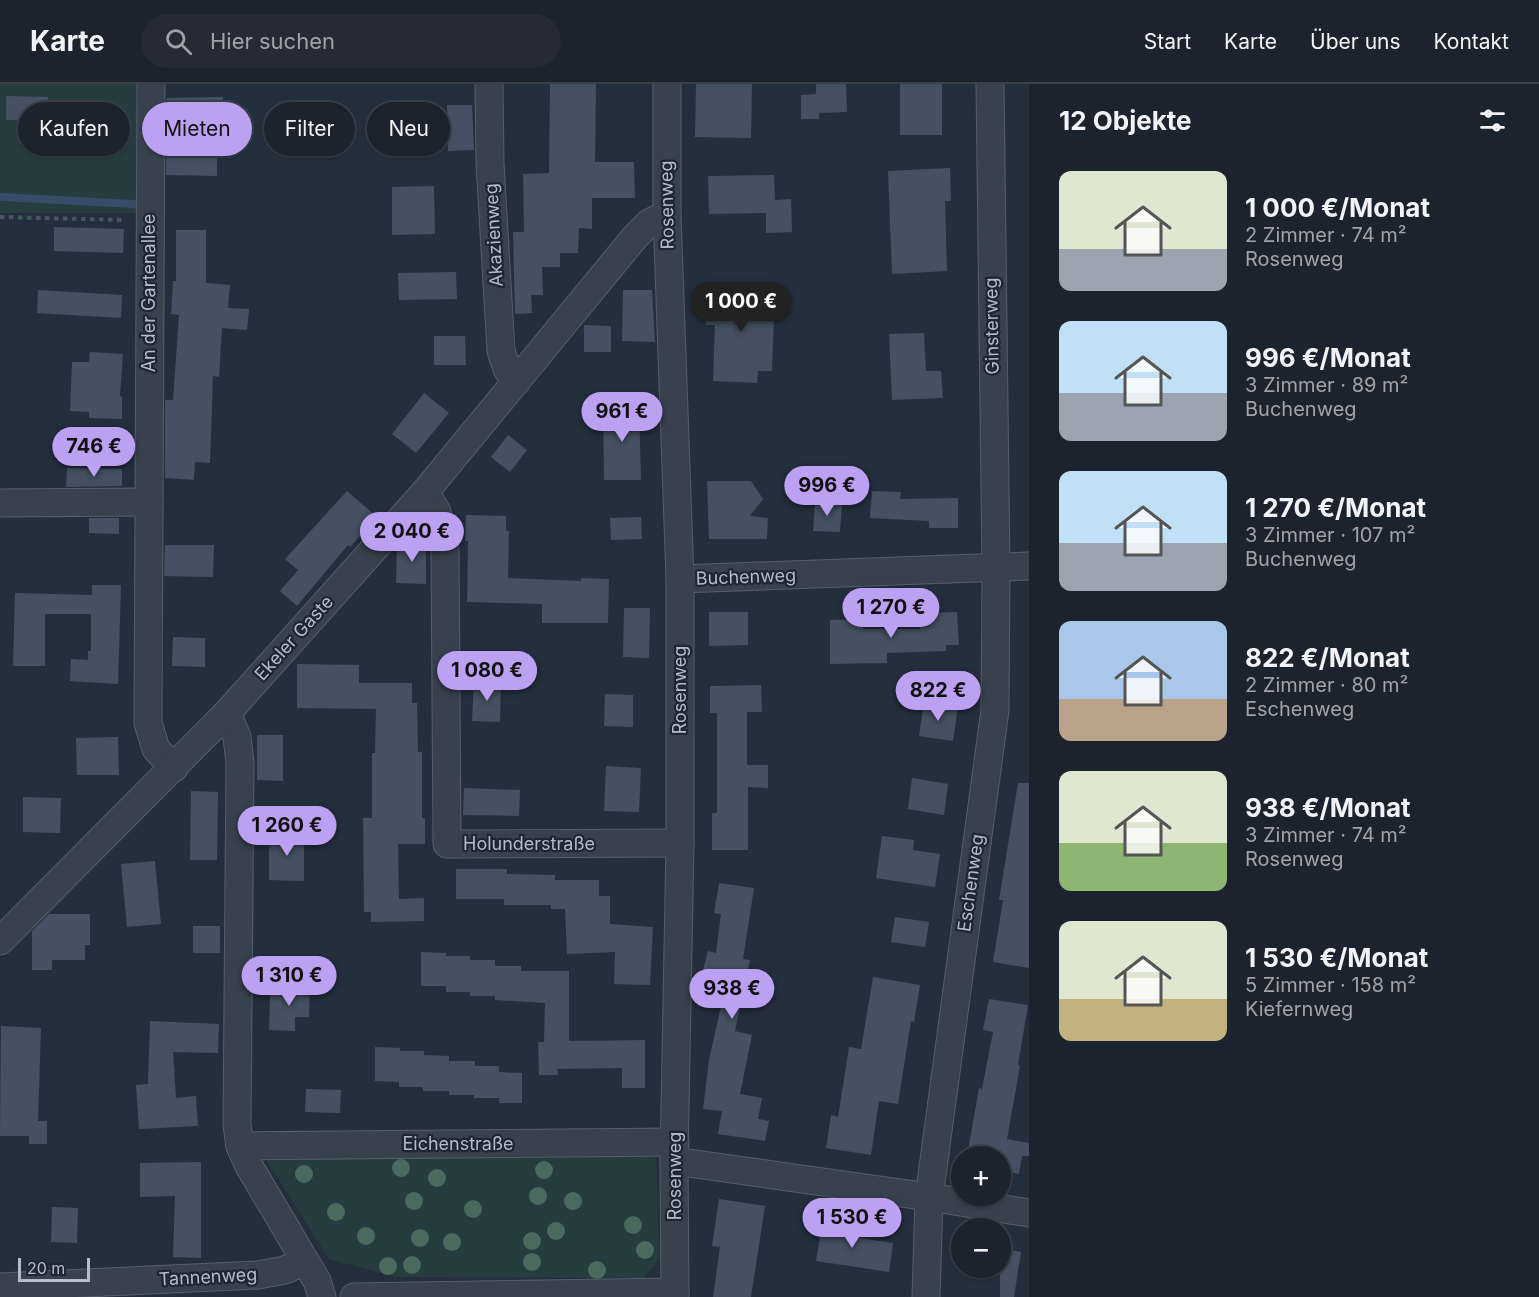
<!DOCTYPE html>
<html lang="de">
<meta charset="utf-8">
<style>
:root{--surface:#1b232e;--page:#242b36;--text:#f1f3f6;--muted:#a0a4aa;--line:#39404a;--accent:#bca0f2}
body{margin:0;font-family:Inter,sans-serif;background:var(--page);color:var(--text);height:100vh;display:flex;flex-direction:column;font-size:22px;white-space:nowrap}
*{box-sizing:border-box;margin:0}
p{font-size:20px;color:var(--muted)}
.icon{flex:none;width:33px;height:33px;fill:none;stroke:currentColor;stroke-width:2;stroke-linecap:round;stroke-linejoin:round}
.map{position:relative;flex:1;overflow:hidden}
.drawer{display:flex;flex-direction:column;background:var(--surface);width:510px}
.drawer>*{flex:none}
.top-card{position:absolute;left:18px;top:18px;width:570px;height:54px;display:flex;gap:12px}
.buttons{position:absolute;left:951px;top:1062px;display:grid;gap:12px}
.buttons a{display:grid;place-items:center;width:60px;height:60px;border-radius:50%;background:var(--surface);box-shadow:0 2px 4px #0004,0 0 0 2px var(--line);font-size:30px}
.scale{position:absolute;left:18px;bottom:15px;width:72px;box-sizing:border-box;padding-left:6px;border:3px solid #b4bcc9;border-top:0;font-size:16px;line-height:21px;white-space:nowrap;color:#b4bcc9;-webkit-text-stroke:4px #1d2633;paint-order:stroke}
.price{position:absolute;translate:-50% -51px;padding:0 14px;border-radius:21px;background:var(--accent);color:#111;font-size:20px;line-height:39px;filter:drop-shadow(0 2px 3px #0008)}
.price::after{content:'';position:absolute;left:50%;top:36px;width:18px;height:14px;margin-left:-9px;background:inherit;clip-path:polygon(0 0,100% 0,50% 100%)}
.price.on{background:#222;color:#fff}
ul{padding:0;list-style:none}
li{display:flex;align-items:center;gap:18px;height:150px;padding:0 30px}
li span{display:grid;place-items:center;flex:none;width:168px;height:120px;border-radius:12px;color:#555}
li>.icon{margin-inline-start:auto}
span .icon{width:72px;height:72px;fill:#fffc;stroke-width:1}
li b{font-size:26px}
h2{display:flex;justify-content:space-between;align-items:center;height:72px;padding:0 30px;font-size:26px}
.tag{padding:0 21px;border-radius:27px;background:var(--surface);box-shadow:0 2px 4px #0004,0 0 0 2px var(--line);font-size:21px;line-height:54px}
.tag.on{background:var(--accent);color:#111}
header{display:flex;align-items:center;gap:36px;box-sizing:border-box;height:84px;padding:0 30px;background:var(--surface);border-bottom:2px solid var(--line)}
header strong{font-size:28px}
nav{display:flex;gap:33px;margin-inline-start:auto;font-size:21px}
.search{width:420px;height:54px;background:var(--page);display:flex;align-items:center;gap:15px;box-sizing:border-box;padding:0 21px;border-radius:33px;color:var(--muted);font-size:22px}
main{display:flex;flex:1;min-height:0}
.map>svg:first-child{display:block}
</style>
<header>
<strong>Karte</strong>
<div class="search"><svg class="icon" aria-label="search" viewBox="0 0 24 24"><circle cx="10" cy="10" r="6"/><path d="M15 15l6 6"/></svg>Hier suchen</div>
<nav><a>Start</a><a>Karte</a><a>Über uns</a><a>Kontakt</a></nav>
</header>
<main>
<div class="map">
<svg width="1029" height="1213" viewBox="0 0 1029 1213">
<rect width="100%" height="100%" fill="#242f3e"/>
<g fill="#263c3f">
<path d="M 0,0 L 147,0 L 142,129 L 0,129 Z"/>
<path d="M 656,1067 L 659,1175 L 644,1194 L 396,1193 L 329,1175 L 262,1069 Z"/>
</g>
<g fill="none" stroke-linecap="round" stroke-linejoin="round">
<path stroke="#394c67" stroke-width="8" d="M 0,113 L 135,120"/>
</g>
<g fill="#455162">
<path d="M 550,0 L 596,0 L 595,78 L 634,78 L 635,114 L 592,114 L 592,145 L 579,144 L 578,169 L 560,169 L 560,183 L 542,183 L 543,211 L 531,211 L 532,229 L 515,230 L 513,148 L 524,148 L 523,90 L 549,89 Z"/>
<path d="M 696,0 L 752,0 L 751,54 L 695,53 Z"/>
<path d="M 816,0 L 846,0 L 847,28 L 819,29 L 819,35 L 801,35 L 801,11 L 816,10 Z"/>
<rect x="900" y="0" width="42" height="51"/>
<path d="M 6,12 L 48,13 L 48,36 L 6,36 Z"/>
<path d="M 223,13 L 224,41 L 217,42 L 217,92 L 166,91 L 167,14 Z"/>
<path d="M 447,21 L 472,21 L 474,66 L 448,67 Z"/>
<path d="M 950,84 L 951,117 L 945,117 L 947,187 L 892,190 L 888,87 Z"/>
<path d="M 774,91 L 775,116 L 791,115 L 792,148 L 766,149 L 766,129 L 709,130 L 708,92 Z"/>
<path d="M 434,102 L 435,150 L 392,151 L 392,103 Z"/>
<path d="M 54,143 L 124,145 L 123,169 L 54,167 Z"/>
<path d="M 176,146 L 206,146 L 206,199 L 230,201 L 228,224 L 249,225 L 247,246 L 222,244 L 219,293 L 213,292 L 210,379 L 195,378 L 194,396 L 165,394 L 165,316 L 173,316 L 179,231 L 171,230 L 173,197 L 176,197 Z"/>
<path d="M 456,188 L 457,215 L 399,216 L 398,189 Z"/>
<path d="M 38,206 L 122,211 L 121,234 L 37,229 Z"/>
<path d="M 623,206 L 652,206 L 655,258 L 622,257 Z"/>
<path d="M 706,206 L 775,206 L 772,287 L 758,287 L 757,299 L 713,297 L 715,241 L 706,241 Z"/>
<path d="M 584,241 L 611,242 L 611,268 L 584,268 Z"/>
<path d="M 924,249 L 926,287 L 941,287 L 943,314 L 892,316 L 889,250 Z"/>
<path d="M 434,252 L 465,252 L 466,281 L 434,281 Z"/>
<path d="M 90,268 L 123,270 L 120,312 L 122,313 L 122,335 L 89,334 L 89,328 L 70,327 L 72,278 L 89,278 Z"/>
<path d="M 424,309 L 449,329 L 416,369 L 392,350 Z"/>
<path d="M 639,320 L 641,396 L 604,396 L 603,322 Z"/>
<path d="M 508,351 L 527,366 L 510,388 L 491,373 Z"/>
<path d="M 67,384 L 122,385 L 122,402 L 66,403 Z"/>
<path d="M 707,397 L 751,397 L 763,415 L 750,432 L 768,434 L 767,455 L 709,455 Z"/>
<path d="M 347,407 L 377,433 L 350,463 L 348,461 L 297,522 L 280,507 L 298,486 L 285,475 Z"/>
<path d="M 872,407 L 901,408 L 900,415 L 958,414 L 958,444 L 929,444 L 929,437 L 870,434 Z"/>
<path d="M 815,418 L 842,420 L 840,448 L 813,447 Z"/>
<path d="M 466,431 L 506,432 L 506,447 L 509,447 L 508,494 L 581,497 L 581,494 L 609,495 L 608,539 L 542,539 L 542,520 L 467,518 L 468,457 L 465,457 Z"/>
<path d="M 641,433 L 642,455 L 611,456 L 610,434 Z"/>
<path d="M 89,434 L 119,434 L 119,450 L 89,449 Z"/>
<path d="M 403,457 L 426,457 L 426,500 L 396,499 L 397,463 Z"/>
<path d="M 165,461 L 214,461 L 213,493 L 164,492 Z"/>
<path d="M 92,501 L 121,501 L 118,600 L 70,597 L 71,575 L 88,576 L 88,567 L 91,567 L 91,530 L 45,530 L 45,582 L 13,582 L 15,509 L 92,511 Z"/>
<path d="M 624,524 L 650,524 L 649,574 L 623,573 Z"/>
<path d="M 709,528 L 748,528 L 748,561 L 709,562 Z"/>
<path d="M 957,528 L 959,561 L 946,561 L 946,567 L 887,569 L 887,579 L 830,580 L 830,536 L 863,535 L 863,545 L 920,545 L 919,529 Z"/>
<path d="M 173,553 L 205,554 L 205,583 L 172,582 Z"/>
<path d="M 297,580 L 359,581 L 359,599 L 412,599 L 412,619 L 417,619 L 418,668 L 422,668 L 422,734 L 425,734 L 425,760 L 398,760 L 399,815 L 424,814 L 424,837 L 371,838 L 371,828 L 364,828 L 363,734 L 372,734 L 372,669 L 375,669 L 376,625 L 297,624 Z"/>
<path d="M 474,598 L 501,599 L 500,638 L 472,637 Z"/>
<path d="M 761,601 L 762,628 L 747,628 L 747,681 L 768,681 L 768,704 L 748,703 L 748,766 L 712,766 L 712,729 L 717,729 L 717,629 L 710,629 L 710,602 Z"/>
<path d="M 605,610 L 633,611 L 633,643 L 604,642 Z"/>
<path d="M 924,618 L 958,623 L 953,657 L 919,652 Z"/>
<path d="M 257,651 L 283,651 L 283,697 L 257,696 Z"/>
<path d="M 118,653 L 119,691 L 77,691 L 76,654 Z"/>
<path d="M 606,682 L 641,684 L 639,728 L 604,727 Z"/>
<path d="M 912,694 L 948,700 L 944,731 L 908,725 Z"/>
<path d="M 1018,699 L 1029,699 L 1029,884 L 993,878 L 1003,816 L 999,816 Z"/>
<path d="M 464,704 L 520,706 L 519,732 L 463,731 Z"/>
<path d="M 191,707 L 218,708 L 217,776 L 190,776 Z"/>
<path d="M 23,713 L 61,714 L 60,749 L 23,748 Z"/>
<path d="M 269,750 L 304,750 L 304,797 L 269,796 Z"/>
<path d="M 882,752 L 914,756 L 913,766 L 940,770 L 935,803 L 876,794 Z"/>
<path d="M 155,777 L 161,840 L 127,843 L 121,780 Z"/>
<path d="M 456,785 L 507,785 L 507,790 L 555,791 L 555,796 L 599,796 L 599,812 L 610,812 L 610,840 L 653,843 L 650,901 L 614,900 L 615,868 L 567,870 L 565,825 L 551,825 L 551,821 L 504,821 L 504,815 L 456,815 Z"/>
<path d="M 719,799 L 754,804 L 743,875 L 750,876 L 735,947 L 752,951 L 740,1010 L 762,1014 L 758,1035 L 769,1037 L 765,1057 L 718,1050 L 722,1027 L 703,1025 L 709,976 L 724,909 L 709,905 L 713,888 L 703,886 L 708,867 L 716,869 L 721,830 L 714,829 Z"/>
<path d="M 49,830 L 90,830 L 90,861 L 85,861 L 85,876 L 52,876 L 52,886 L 32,886 L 32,847 Z"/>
<path d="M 895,833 L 929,838 L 925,863 L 891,858 Z"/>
<rect x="193" y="842" width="27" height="27"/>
<path d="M 421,868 L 446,869 L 446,872 L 470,872 L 470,876 L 495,876 L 495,882 L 521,882 L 521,887 L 569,887 L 569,957 L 645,956 L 645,1004 L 622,1004 L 622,984 L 557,985 L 558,991 L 539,991 L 538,958 L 544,958 L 545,919 L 495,916 L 495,912 L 470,912 L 470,908 L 446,908 L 446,902 L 421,902 Z"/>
<path d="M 873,893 L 920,901 L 914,938 L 911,937 L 898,1020 L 879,1017 L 871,1071 L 826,1064 L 831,1031 L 838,1033 L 849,963 L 861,965 Z"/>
<path d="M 290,898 L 310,899 L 309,933 L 295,933 L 295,947 L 269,946 L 270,910 L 289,910 Z"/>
<path d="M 989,915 L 1028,921 L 1018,981 L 1020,982 L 1007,1055 L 1029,1059 L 1029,1072 L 1022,1072 L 1019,1090 L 1000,1086 L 1000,1072 L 967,1072 L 979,1004 L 982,1005 L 993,948 L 983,946 Z"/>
<path d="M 150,937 L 219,940 L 218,969 L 173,968 L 176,1014 L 196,1012 L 198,1042 L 139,1045 L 136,1001 L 148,1000 Z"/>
<path d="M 1,942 L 41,944 L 38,1037 L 47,1037 L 47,1060 L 29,1060 L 29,1052 L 0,1052 Z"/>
<path d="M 375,963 L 400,964 L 400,967 L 424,967 L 424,971 L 449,972 L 449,977 L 475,977 L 475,982 L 499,982 L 499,988 L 522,989 L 522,1019 L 499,1019 L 499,1014 L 474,1014 L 474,1011 L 449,1011 L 449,1007 L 423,1007 L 423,1003 L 399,1003 L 399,998 L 375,997 Z"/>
<path d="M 306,1005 L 341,1006 L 340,1029 L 305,1028 Z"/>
<path d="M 201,1078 L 201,1174 L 173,1173 L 175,1112 L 140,1113 L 140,1079 Z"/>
<path d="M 719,1115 L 765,1122 L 751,1213 L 713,1213 L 720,1163 L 712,1162 Z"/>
<path d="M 52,1123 L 78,1124 L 77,1159 L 51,1158 Z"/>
<path d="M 823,1135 L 849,1139 L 847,1152 L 893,1159 L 889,1188 L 816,1177 Z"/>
<path d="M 1000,1164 L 1021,1168 L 1014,1213 L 1000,1213 Z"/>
</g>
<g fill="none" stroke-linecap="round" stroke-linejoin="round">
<g stroke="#565f6c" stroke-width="29">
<g id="minor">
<path d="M 151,0 L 148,639 L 156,665 L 174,684"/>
<path d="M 489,0 L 490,79 L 501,267 L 507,285 L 516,298"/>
<path d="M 667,0 L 667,130 L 680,495 L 680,759 L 674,1077 L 675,1213"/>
<path d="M 425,408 L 437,428 L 445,466 L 447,760 L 680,759"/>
<path d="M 0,419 L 149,418"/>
<path d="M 680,495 L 1029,482"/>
<path d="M 227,629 L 237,653 L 240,679 L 237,1041 L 240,1062 L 249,1082 L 317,1197 L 322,1213"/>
<path d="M 0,857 L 227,629 L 425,408 L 635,153 L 649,139 L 667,130"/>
<path d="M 240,1062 L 675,1058"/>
<path d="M 674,1077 L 929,1113 L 1029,1129"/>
<path d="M 0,1203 L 258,1191 L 285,1186 L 305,1177"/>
<path d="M 354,1213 L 675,1208"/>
<path d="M 926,1213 L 929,1113 L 995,626 L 996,484 L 990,0"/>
</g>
</g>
<path stroke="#44595c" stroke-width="4" stroke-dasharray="4.5 4.5" stroke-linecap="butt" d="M 0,133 L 125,136"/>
<use href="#minor" stroke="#38414e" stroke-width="27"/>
</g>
<g fill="#4b6a5d">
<circle cx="401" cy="1084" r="9"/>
<circle cx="544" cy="1086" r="9"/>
<circle cx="304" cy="1090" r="9"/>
<circle cx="437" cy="1094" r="9"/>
<circle cx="538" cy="1112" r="9"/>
<circle cx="414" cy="1117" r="9"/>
<circle cx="573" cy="1117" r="9"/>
<circle cx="473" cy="1125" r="9"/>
<circle cx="336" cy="1128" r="9"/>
<circle cx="633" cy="1141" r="9"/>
<circle cx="556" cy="1147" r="9"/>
<circle cx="366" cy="1152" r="9"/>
<circle cx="420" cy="1154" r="9"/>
<circle cx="532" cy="1157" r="9"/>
<circle cx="452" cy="1158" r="9"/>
<circle cx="645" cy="1166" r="9"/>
<circle cx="532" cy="1178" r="9"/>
<circle cx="412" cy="1181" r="9"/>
<circle cx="388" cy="1182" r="9"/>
<circle cx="597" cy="1186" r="9"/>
</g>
<g text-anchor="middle" stroke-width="4.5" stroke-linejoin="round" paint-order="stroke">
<g font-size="18" fill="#b4bcc9" stroke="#1d2633">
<text transform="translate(667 121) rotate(-91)" y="6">Rosenweg</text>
<text transform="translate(494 151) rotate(-93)" y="6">Akazienweg</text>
<text transform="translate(149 209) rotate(-90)" y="6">An der Gartenallee</text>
<text transform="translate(992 242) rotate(-91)" y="6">Ginsterweg</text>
<text transform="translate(746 493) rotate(-2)" y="6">Buchenweg</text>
<text transform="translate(294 554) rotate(-48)" y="6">Ekeler Gaste</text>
<text transform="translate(680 606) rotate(-90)" y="6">Rosenweg</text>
<text x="529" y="766">Holunderstraße</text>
<text transform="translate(971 799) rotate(-82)" y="6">Eschenweg</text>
<text x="458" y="1066">Eichenstraße</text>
<text transform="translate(675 1092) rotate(-90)" y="6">Rosenweg</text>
<text transform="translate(208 1193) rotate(-3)" y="6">Tannenweg</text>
</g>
</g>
</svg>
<div class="buttons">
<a>+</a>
<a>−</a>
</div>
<div class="scale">20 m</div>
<b class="price on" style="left:741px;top:249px">1 000 €</b>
<b class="price" style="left:622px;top:359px">961 €</b>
<b class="price" style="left:94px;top:394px">746 €</b>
<b class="price" style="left:827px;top:433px">996 €</b>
<b class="price" style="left:412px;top:479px">2 040 €</b>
<b class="price" style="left:891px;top:555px">1 270 €</b>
<b class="price" style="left:487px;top:618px">1 080 €</b>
<b class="price" style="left:938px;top:638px">822 €</b>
<b class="price" style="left:287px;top:773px">1 260 €</b>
<b class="price" style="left:289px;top:923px">1 310 €</b>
<b class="price" style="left:732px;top:936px">938 €</b>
<b class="price" style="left:852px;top:1165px">1 530 €</b>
<div class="top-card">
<a class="tag">Kaufen</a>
<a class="tag on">Mieten</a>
<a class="tag">Filter</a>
<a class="tag">Neu</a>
</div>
</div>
<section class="drawer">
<h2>12 Objekte<svg class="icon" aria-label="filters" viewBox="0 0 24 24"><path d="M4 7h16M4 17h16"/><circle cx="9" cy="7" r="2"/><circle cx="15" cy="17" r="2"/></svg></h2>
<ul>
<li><span style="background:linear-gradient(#dfe7d0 65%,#9aa5b1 0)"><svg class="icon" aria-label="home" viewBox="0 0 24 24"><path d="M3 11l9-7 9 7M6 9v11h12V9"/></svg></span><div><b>1 000 €/Monat</b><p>2 Zimmer · 74 m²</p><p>Rosenweg</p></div></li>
<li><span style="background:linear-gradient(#bfe0f5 60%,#9aa5b1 0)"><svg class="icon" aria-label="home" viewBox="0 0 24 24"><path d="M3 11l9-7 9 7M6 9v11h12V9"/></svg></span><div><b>996 €/Monat</b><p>3 Zimmer · 89 m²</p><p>Buchenweg</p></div></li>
<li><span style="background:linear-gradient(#bfe0f5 60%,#9aa5b1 0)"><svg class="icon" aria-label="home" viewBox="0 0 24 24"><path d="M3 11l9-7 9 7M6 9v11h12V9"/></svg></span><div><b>1 270 €/Monat</b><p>3 Zimmer · 107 m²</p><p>Buchenweg</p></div></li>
<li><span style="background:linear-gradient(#a9c7e8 65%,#b9a48a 0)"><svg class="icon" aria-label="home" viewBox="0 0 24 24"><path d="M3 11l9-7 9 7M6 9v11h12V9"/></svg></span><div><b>822 €/Monat</b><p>2 Zimmer · 80 m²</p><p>Eschenweg</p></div></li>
<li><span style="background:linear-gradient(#dfe7d0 60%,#8fb573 0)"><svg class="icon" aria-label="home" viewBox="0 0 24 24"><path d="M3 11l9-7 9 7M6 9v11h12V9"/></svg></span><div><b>938 €/Monat</b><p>3 Zimmer · 74 m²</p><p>Rosenweg</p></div></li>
<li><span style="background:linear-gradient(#dfe7d0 65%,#c2b280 0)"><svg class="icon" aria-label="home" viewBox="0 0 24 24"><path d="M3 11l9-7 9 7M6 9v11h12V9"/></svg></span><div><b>1 530 €/Monat</b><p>5 Zimmer · 158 m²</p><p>Kiefernweg</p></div></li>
</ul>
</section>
</main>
